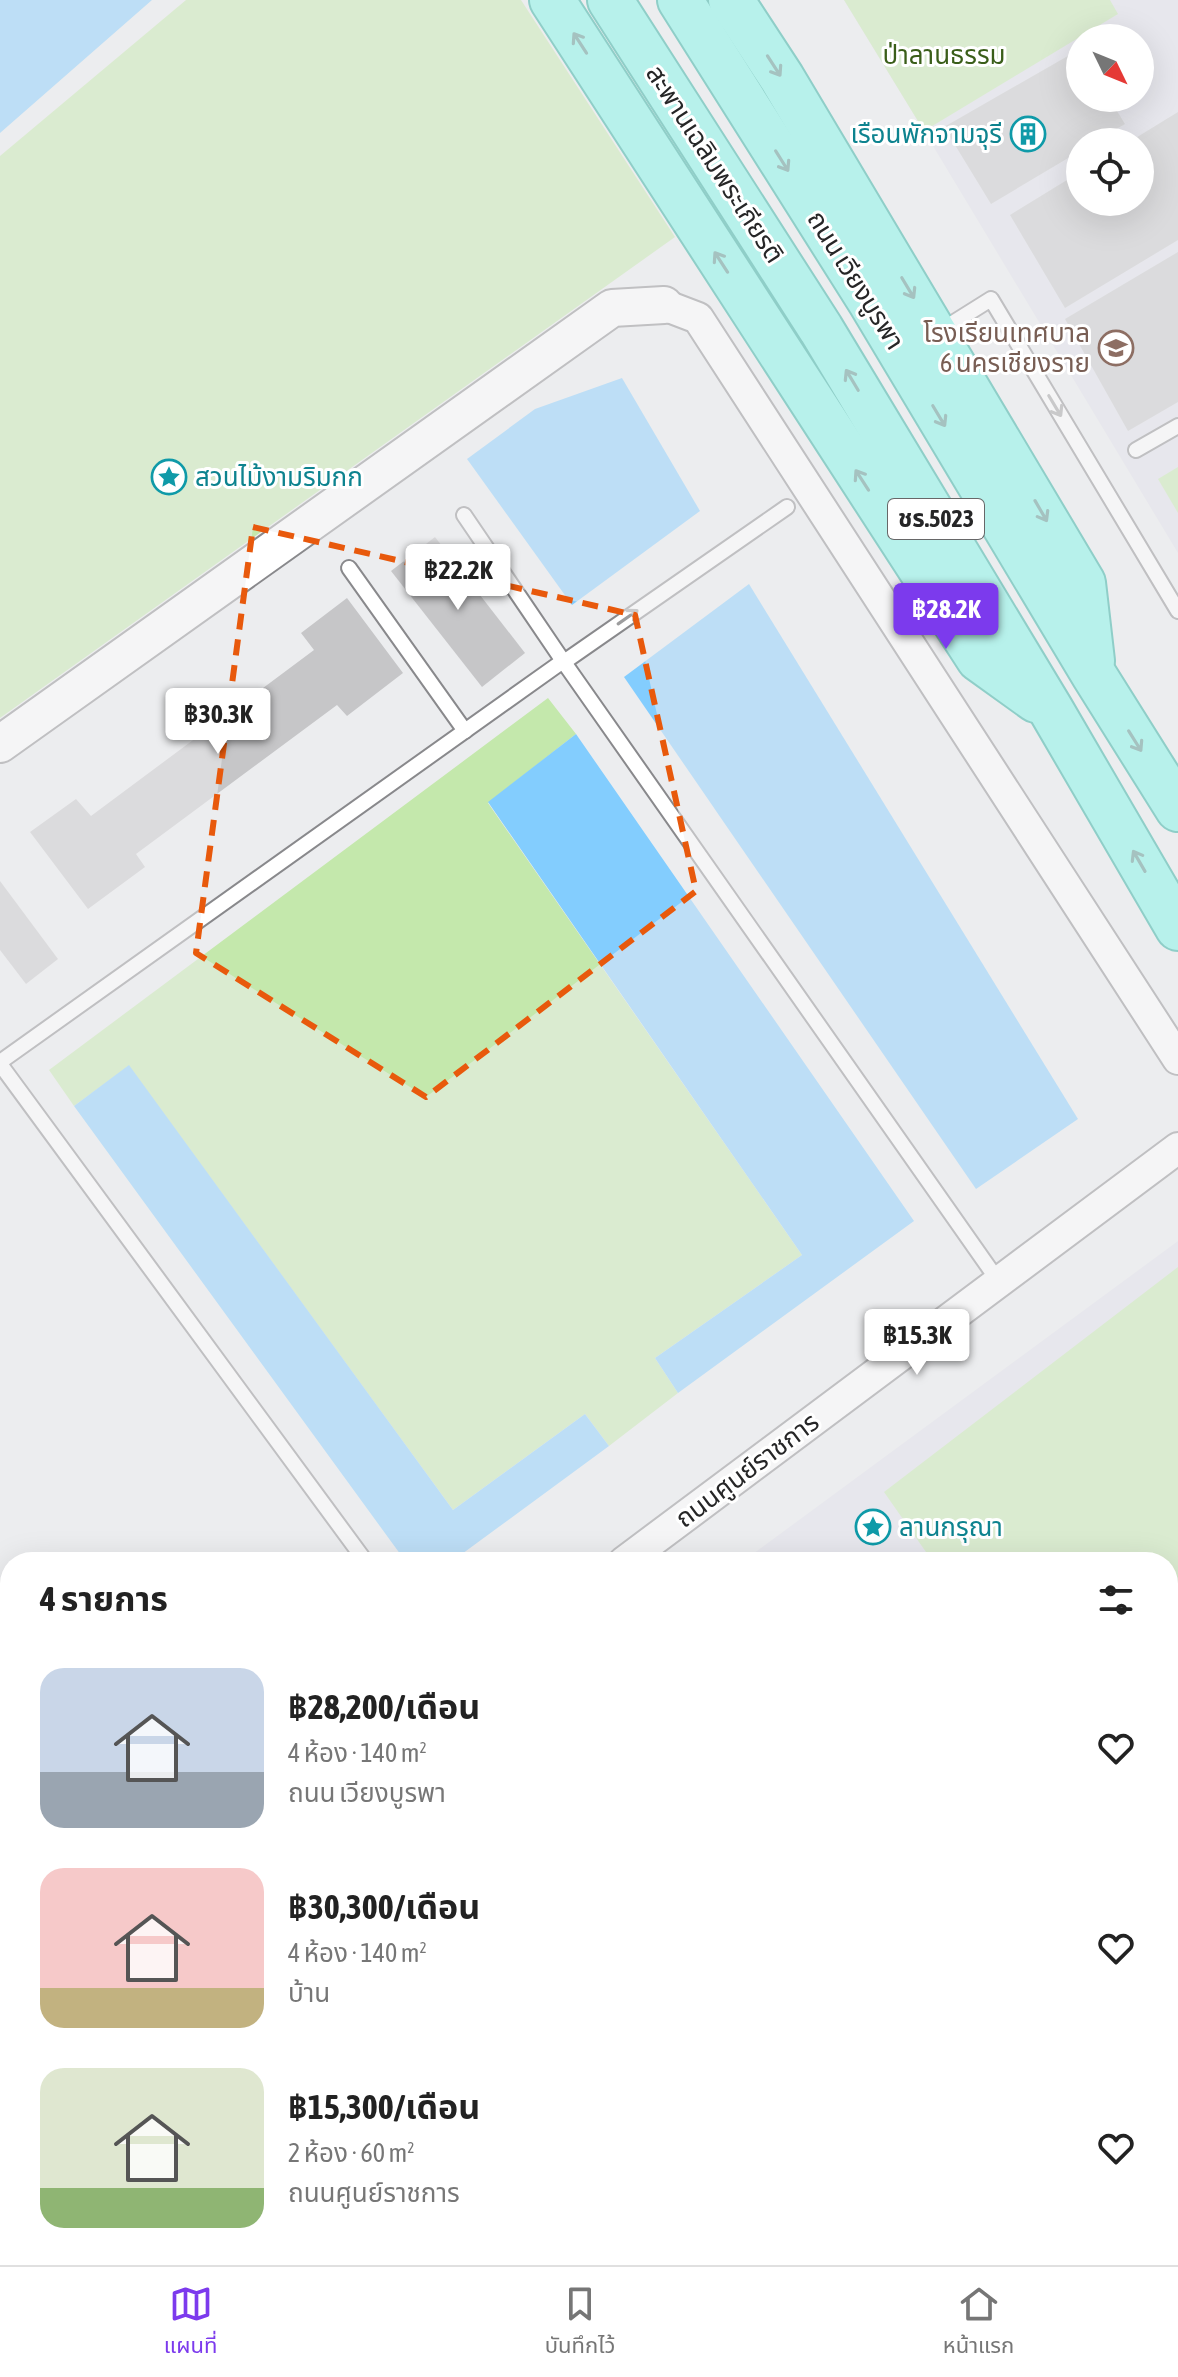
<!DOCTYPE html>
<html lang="th">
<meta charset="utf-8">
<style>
:root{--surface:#fff;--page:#f2f2f2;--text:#222;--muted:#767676;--line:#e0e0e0;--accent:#7c3aed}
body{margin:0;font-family:"Asap Condensed","Noto Sans Thai",sans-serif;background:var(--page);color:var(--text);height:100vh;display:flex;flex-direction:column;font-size:30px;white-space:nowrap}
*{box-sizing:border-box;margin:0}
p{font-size:26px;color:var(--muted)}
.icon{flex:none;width:44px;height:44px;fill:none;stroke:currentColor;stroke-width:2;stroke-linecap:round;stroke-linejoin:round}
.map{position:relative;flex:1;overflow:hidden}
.panel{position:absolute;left:0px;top:1552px;width:1178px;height:714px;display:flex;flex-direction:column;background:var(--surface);border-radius:32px 32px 0 0;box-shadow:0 8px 32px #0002}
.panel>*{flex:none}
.needle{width:52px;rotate:133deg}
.fabs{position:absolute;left:1066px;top:24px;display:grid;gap:16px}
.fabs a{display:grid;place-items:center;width:88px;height:88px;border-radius:50%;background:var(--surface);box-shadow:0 8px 32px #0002;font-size:40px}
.price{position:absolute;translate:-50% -68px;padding:0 18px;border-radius:8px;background:#fff;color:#222;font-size:26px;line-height:52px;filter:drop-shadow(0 2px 4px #0008)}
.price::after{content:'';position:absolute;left:50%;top:48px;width:24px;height:18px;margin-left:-12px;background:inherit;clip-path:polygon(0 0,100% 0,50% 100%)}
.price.current{background:var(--accent);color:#fff}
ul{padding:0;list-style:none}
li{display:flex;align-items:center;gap:24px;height:200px;padding:0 40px}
li span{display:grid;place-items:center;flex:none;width:224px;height:160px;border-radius:24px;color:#555}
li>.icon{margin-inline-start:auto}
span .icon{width:96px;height:96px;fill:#fffc;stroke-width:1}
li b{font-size:34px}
h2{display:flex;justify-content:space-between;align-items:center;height:96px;padding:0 40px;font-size:34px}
.dock{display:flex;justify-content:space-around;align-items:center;height:112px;border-top:2px solid var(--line);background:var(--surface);font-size:22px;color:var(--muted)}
.dock a{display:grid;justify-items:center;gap:4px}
.dock .current{color:var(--accent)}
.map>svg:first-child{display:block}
</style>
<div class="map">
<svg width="1178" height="2265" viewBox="0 0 1178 2265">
<rect width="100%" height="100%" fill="#ecedef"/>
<g fill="#e0e1ea" fill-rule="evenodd">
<path d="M 844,0 L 1178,0 L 1178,553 L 924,131 ZM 1080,38 L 1140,38 L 1140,98 L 1080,98 ZM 1080,142 L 1140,142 L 1140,202 L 1080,202 Z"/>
<path d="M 1178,1241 L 1178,1967 L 1168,1974 L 1168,1562 L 742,1562 Z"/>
<path d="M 10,2103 L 10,2256 L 776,2256 L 764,2265 L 15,2265 L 0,2244 L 0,2110 Z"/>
</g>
<g fill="#c4e8ac">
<path d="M 186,0 L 521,0 L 675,237 L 0,718 L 0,156 Z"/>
<path d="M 844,0 L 1110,0 L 1118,14 L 924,131 Z"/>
<path d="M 1178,467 L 1178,513 L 1158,479 Z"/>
<path d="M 548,698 L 576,734 L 488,803 L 802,1255 L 655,1358 L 678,1393 L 609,1446 L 585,1414 L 453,1510 L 129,1066 L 74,1106 L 49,1070 Z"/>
<path d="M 1178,1267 L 1178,1867 L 1168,1874 L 1168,1562 L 933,1562 L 884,1492 Z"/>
<path d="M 1168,2223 L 1178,2238 L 1178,2265 L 880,2265 L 892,2256 L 1168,2256 Z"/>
</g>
<g fill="#83cdfe">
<path d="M 0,0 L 152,0 L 0,133 Z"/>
<path d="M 622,378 L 700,511 L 572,605 L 467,459 L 535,409 Z"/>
<path d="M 749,584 L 1078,1119 L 976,1189 L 624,677 Z"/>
<path d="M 576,734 L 914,1221 L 678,1393 L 655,1358 L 802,1255 L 488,802 Z"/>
<path d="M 129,1065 L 453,1510 L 585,1414 L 609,1446 L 451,1562 L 406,1562 L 74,1106 Z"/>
</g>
<g fill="#c6c6c8">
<path d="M 1080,49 L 1080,98 L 1109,98 L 1125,124 L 1094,142 L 1080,142 L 1080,151 L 991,204 L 944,127 Z"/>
<path d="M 1178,112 L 1178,240 L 1065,308 L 1010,215 L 1080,172 L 1080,202 L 1140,202 L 1140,142 L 1129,142 Z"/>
<path d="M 1178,252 L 1178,402 L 1128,431 L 1065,319 Z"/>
<path d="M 435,537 L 525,653 L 482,687 L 391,571 Z"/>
<path d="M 347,598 L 403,673 L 347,716 L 337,705 L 136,854 L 145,867 L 88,909 L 30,832 L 76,799 L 91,816 L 314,650 L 301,633 Z"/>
<path d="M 0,881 L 58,959 L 26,984 L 0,950 Z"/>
<path d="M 69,2256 L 167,2256 L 169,2259 L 162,2265 L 76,2265 Z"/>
<path d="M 229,2256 L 487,2256 L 475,2265 L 236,2265 Z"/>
<path d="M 520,2256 L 589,2256 L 576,2265 L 527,2265 Z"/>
<path d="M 615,2256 L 703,2256 L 709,2265 L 616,2265 L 611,2259 Z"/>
</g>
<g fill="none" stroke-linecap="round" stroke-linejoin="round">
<g stroke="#89898c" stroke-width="18">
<g id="service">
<path d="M 940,331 L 991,299 L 1178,611"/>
<path d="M 1136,450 L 1178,426"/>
<path d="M 464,515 L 563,661 L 999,1282"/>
<path d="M 349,568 L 465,731"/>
<path d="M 564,662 L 787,507"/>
<path d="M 0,1062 L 563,661"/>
<path d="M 0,1064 L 366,1562"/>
<path d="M 0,1780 L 10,1778"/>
<path d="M 1168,1905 L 1178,1898"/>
<path d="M 1168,1993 L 1178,1985"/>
<path d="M 794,2262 L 802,2256"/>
</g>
</g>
<g stroke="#89898c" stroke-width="34">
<g id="minor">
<path d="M 664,305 L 698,318 L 1178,1059"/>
<path d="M 624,1562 L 1178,1148"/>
<path d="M 0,2016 L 10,2009"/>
</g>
</g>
<g stroke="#89898c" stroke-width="40">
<path id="tertiary" d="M 0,744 L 612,308 L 664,305"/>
</g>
<g stroke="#1ea999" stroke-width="48">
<g id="primary">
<path d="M 552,0 L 979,659 L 1036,700"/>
<path d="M 610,0 L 821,329 L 1051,710 L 1178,928"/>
<path d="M 680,0 L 870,301 L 1094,675 L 1178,809"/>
<path d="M 731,0 L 782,78 L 1083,583 L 1092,661"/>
</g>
</g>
<use href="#service" stroke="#fff" stroke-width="14"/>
<use href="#minor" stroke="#fff" stroke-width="30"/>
<use href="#tertiary" stroke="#fff" stroke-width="36"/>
<use href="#primary" stroke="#76f6e7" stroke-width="44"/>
</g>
<defs><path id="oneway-shaft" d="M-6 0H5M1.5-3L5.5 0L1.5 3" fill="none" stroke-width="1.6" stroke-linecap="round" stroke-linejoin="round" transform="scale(2)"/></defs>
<g stroke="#4e8e87">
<use href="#oneway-shaft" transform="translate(580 43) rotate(-123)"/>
<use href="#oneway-shaft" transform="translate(774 66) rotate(57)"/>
<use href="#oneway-shaft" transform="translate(782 161) rotate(58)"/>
<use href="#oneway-shaft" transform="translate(721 262) rotate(-123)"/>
<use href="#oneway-shaft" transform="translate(908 288) rotate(59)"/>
<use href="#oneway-shaft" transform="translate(852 380) rotate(-121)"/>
<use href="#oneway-shaft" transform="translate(939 416) rotate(59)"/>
<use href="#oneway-shaft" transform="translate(862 480) rotate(-123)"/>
<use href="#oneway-shaft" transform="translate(1041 511) rotate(60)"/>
<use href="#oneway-shaft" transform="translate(1135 741) rotate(58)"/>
<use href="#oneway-shaft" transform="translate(1139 861) rotate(-120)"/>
</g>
<g stroke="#9d9d9e">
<use href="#oneway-shaft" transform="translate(1055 406) rotate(59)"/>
<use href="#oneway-shaft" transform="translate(628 617) rotate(-35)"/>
</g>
<path d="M0 0H1178V2265H0ZM 253,527 L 635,615 L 696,891 L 426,1097 L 196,953 Z" fill="#ecedef" fill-opacity=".55" fill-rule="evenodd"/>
<path fill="none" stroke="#e8590c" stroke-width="6" stroke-dasharray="16 10" stroke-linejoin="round" d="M 253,527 L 635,615 L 696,891 L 426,1097 L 196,953 Z"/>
<defs>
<g id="building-ring" transform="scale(1.8)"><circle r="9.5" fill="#fff" stroke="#0f9aa8" stroke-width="1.5"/><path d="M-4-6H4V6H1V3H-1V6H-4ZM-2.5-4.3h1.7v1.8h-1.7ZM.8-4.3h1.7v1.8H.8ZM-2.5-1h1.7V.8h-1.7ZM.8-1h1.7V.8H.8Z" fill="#0f9aa8"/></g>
<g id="school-ring" transform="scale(1.8)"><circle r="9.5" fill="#fff" stroke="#8d6e63" stroke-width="1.5"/><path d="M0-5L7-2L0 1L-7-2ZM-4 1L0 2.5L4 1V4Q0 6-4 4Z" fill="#8d6e63"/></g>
<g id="sight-ring" transform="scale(1.8)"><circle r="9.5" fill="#fff" stroke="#0f9aa8" stroke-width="1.5"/><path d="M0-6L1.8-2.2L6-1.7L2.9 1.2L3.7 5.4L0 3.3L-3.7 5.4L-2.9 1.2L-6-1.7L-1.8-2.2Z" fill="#0f9aa8"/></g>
</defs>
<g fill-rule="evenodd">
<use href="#building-ring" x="1028" y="134"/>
<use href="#school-ring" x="1116" y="348"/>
<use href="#sight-ring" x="169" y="477"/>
<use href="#sight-ring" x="873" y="1527"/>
</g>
<g text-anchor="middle" stroke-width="6" stroke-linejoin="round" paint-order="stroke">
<rect fill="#fff" stroke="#676768" stroke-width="2" x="888" y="499" width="96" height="40" rx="6"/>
<g font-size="24" font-weight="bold" fill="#262627">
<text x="936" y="527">ชร.5023</text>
</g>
<g font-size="26" fill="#3a5e19" stroke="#fff">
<text x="944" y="64">ป่าลานธรรม</text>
</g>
<g font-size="26" fill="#0d838f" stroke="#fff" text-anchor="start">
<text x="1002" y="143" text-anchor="end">เรือนพักจามจุรี</text>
<text x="195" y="486">สวนไม้งามริมกก</text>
<text x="899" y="1536">ลานกรุณา</text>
</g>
<g font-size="26" fill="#262627" stroke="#fff">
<text transform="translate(715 164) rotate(57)" y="9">สะพานเฉลิมพระเกียรติ</text>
<text transform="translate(856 280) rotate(58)" y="9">ถนน เวียงบูรพา</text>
<text transform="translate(747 1470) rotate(-37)" y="9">ถนนศูนย์ราชการ</text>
</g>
<g font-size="26" fill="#785e54" stroke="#fff" text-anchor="end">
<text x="1090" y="342">โรงเรียนเทศบาล<tspan x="1090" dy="30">6 นครเชียงราย</tspan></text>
</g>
</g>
</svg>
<div class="fabs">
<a><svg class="needle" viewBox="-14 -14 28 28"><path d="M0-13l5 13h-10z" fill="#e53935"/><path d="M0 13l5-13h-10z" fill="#767676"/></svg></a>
<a><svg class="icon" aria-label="locate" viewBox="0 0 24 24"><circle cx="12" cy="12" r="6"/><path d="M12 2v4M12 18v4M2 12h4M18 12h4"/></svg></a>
</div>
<b class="price" style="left:458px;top:612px">฿22.2K</b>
<b class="price current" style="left:946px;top:651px">฿28.2K</b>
<b class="price" style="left:218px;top:756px">฿30.3K</b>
<b class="price" style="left:917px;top:1377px">฿15.3K</b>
<section class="panel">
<h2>4 รายการ<svg class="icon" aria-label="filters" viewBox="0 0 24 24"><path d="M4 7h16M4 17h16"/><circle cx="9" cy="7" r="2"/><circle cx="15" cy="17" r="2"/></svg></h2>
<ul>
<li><span style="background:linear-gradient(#c9d6e8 65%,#9aa5b1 0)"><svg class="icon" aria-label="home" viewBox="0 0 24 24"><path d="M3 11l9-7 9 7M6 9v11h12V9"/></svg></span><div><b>฿28,200/เดือน</b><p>4 ห้อง · 140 m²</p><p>ถนน เวียงบูรพา</p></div><svg class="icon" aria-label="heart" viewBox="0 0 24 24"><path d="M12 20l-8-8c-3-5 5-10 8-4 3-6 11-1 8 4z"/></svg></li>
<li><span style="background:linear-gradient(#f6c9c9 75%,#c2b280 0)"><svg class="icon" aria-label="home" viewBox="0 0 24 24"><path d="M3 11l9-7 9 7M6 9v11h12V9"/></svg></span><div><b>฿30,300/เดือน</b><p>4 ห้อง · 140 m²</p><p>บ้าน</p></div><svg class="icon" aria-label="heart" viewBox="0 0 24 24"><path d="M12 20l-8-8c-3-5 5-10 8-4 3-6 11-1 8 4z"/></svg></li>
<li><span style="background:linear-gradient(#dfe7d0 75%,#8fb573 0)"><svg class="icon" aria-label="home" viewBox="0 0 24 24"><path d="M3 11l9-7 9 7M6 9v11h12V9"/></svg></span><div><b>฿15,300/เดือน</b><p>2 ห้อง · 60 m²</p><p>ถนนศูนย์ราชการ</p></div><svg class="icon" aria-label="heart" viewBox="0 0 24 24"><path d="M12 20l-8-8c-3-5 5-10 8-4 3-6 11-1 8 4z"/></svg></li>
</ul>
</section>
</div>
<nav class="dock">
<a class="current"><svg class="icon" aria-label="map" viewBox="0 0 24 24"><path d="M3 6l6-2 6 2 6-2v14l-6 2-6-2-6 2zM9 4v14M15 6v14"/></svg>แผนที่</a>
<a><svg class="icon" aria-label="saved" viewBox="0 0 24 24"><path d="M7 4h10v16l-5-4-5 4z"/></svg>บันทึกไว้</a>
<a><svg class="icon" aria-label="home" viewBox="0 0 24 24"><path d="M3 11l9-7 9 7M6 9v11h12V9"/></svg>หน้าแรก</a>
</nav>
